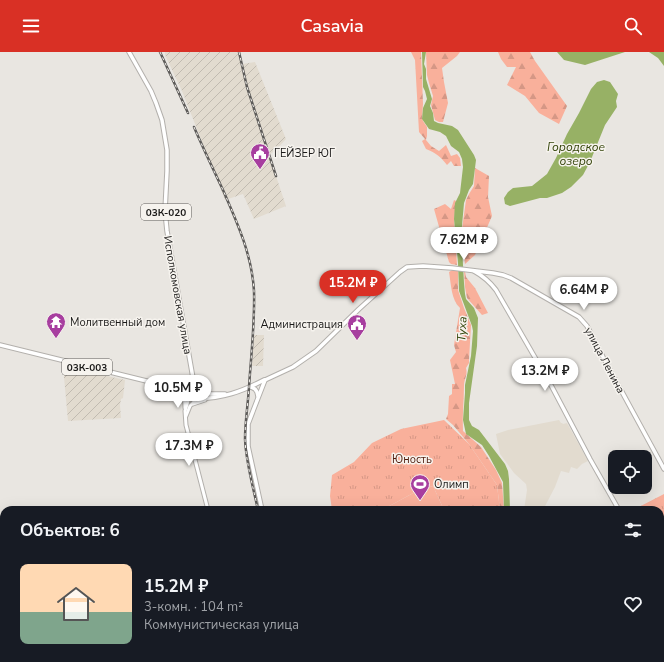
<!DOCTYPE html>
<html lang="ru">
<meta charset="utf-8">
<style>
:root{--surface:#171b24;--page:#242831;--text:#f1f3f6;--muted:#9ea1a6;--line:#363941;--accent:#d93025}
body{margin:0;font-family:"Nunito Sans",sans-serif;background:var(--page);color:var(--text);height:100vh;display:flex;flex-direction:column;font-size:15px;white-space:nowrap}
*{box-sizing:border-box;margin:0}
p{font-size:13px;color:var(--muted)}
.icon{flex:none;width:22px;height:22px;fill:none;stroke:currentColor;stroke-width:2;stroke-linecap:round;stroke-linejoin:round}
.map{position:relative;flex:1;overflow:hidden}
.panel{position:absolute;left:0px;top:454px;width:664px;height:156px;display:flex;flex-direction:column;background:var(--surface);border-radius:12px 12px 0 0;box-shadow:0 4px 16px #0002}
.panel>*{flex:none}
.fabs{position:absolute;left:608px;top:398px;display:grid;gap:8px}
.fabs a{display:grid;place-items:center;width:44px;height:44px;border-radius:8px;background:var(--surface);box-shadow:0 4px 16px #0002;font-size:20px}
.price{position:absolute;translate:-50% -34px;padding:0 9px;border-radius:14px;background:#fff;color:#222;font-size:13px;line-height:26px;filter:drop-shadow(0 1px 2px #0008)}
.price::after{content:'';position:absolute;left:50%;top:24px;width:12px;height:9px;margin-left:-6px;background:inherit;clip-path:polygon(0 0,100% 0,50% 100%)}
.price.active{background:var(--accent);color:#fff}
ul{padding:0;list-style:none}
li{display:flex;align-items:center;gap:12px;height:100px;padding:0 20px}
li+li{border-top:1px solid var(--line)}
li span{display:grid;place-items:center;flex:none;width:112px;height:80px;border-radius:8px;color:#555}
li>.icon{margin-inline-start:auto}
span .icon{width:48px;height:48px;fill:#fffc;stroke-width:1}
li b{font-size:17px}
h2{display:flex;justify-content:space-between;align-items:center;height:48px;padding:0 20px;font-size:17px}
header{display:flex;justify-content:space-between;align-items:center;height:52px;padding:0 20px;background:var(--accent);color:#fff;font-size:18px;font-weight:600}
.map>svg:first-child{display:block}
</style>
<header><svg class="icon" aria-label="menu" viewBox="0 0 24 24"><path d="M4 6h16M4 12h16M4 18h16"/></svg>Casavia<svg class="icon" aria-label="search" viewBox="0 0 24 24"><circle cx="10" cy="10" r="6"/><path d="M15 15l6 6"/></svg></header>
<div class="map">
<svg width="664" height="610" viewBox="0 0 664 610">
<defs>
<pattern id="industrial-furrows" width="10" height="10" patternUnits="userSpaceOnUse"><rect width="10" height="10" fill="#e2dbcf"/><path d="M-1 1l2-2M0 10L10 0M9 11l2-2" fill="none" stroke="#c1bbb1"/></pattern>
<pattern id="forest-firs" width="22" height="20" patternUnits="userSpaceOnUse"><rect width="22" height="20" fill="#f9b09b"/><path d="M5 1l3.5 6h-7zM16 11l3.5 6h-7z" fill="#d59785"/></pattern>
<pattern id="park-tufts" width="24" height="20" patternUnits="userSpaceOnUse"><rect width="24" height="20" fill="#f9b09b"/><path d="M3 7l-1-3M5 7V3M7 7l1-3M15 17l-1-3M17 17v-4M19 17l1-3" fill="none" stroke="#d59785"/></pattern>
</defs>
<rect width="100%" height="100%" fill="#e9e6e1"/>
<path fill="#e2dbcf" d="M 559,368 L 561,371 L 562,371 L 563,372 L 567,371 L 588,409 L 582,412 L 577,417 L 571,415 L 569,421 L 561,419 L 555,435 L 543,458 L 524,458 L 527,438 L 526,432 L 514,421 L 500,402 L 496,382 L 508,378 Z"/>
<g fill="url(#industrial-furrows)">
<path d="M 165,0 L 239,0 L 242,12 L 255,10 L 286,87 L 277,97 L 269,103 L 286,154 L 254,167 L 243,142 L 225,148 L 182,39 L 165,3 Z"/>
<path d="M 254,283 L 264,283 L 263,314 L 252,314 Z"/>
<path d="M 63,314 L 125,328 L 123,346 L 121,347 L 120,353 L 121,366 L 68,369 Z"/>
</g>
<path fill="#f9b09b" d="M 433,434 L 444,458 L 382,458 L 417,439 Z"/>
<g fill="url(#forest-firs)">
<path d="M 411,0 L 421,0 L 423,52 L 422,66 L 423,69 L 427,75 L 427,84 L 426,88 L 431,94 L 439,99 L 446,93 L 451,104 L 457,102 L 460,106 L 461,114 L 454,114 L 451,109 L 447,113 C 441,105 436,101 426,97 L 422,89 L 425,87 L 419,80 L 415,8 Z"/>
<path d="M 426,0 L 460,0 L 457,4 L 442,16 L 444,30 L 448,51 L 443,70 L 439,70 L 435,68 L 431,53 L 433,44 L 429,31 L 427,23 Z"/>
<path d="M 498,0 L 530,0 L 535,9 L 567,54 L 559,72 L 539,61 L 525,44 L 507,33 L 516,15 L 507,15 L 501,7 Z"/>
<path d="M 475,116 L 489,124 L 488,145 L 492,164 L 475,203 L 465,212 L 462,185 L 462,177 L 466,148 L 469,142 L 474,134 Z"/>
<path d="M 454,148 L 456,149 L 454,168 L 457,213 L 451,212 L 449,210 L 434,157 L 445,152 L 451,157 Z"/>
<path d="M 454,217 L 458,219 L 458,238 L 464,256 L 471,273 L 469,308 L 469,311 L 466,316 C 468,323 464,327 464,334 C 464,349 462,364 463,379 L 481,395 L 496,418 L 502,431 L 504,458 L 500,458 L 497,433 L 469,392 L 453,373 L 446,367 L 448,362 L 449,344 L 452,342 L 452,332 L 455,332 L 450,308 L 456,300 L 454,293 L 460,256 C 451,248 451,231 449,220 Z"/>
<path d="M 464,219 L 465,219 L 466,225 L 475,236 L 488,261 L 482,263 L 467,246 L 465,235 Z"/>
</g>
<g fill="url(#park-tufts)">
<path d="M 444,368 L 469,392 L 497,433 L 500,458 L 444,458 L 433,434 L 417,439 L 382,458 L 332,458 L 330,444 L 332,423 L 354,410 L 372,391 L 401,377 Z"/>
<path d="M 664,442 L 664,500 L 660,502 L 660,458 L 633,458 Z"/>
</g>
<g fill="#97b165">
<path d="M 422,0 L 426,0 L 424,12 L 426,17 L 426,27 L 432,47 L 430,54 L 433,61 L 434,69 L 438,71 L 452,74 L 458,78 L 474,103 L 476,108 L 473,132 L 469,138 L 464,151 L 461,185 L 462,195 L 464,231 L 465,242 L 466,247 L 474,256 L 478,266 L 477,294 L 469,351 L 469,368 L 472,374 L 479,378 L 505,412 L 508,419 L 509,427 L 510,458 L 504,458 L 503,430 L 489,404 L 482,393 L 466,382 L 463,368 L 465,341 L 465,333 L 471,304 L 473,279 L 472,274 L 459,239 L 458,211 L 454,167 L 455,151 L 460,141 L 463,115 L 462,107 L 459,100 L 451,94 L 446,84 L 440,80 L 429,77 L 422,67 L 423,56 L 427,47 L 425,39 L 423,35 Z"/>
<path d="M 557,0 L 625,0 L 585,13 L 564,8 Z"/>
<path d="M 649,0 L 664,0 L 664,14 L 658,6 Z"/>
<path d="M 604,28 L 610,30 L 618,42 L 616,49 L 617,55 L 605,73 L 590,110 L 583,123 L 571,135 L 562,141 L 547,146 L 540,146 L 510,154 L 505,152 L 504,146 L 508,140 L 513,136 L 532,134 L 547,122 L 556,106 L 567,82 L 579,61 L 591,37 L 597,30 Z"/>
</g>
<g fill="none" stroke-linecap="round" stroke-linejoin="round">
<g stroke="#b3b0ac" stroke-width="5">
<g id="tertiary">
<path d="M 181,339 C 185,344 185,350 185,356"/>
<path d="M 189,345 L 185,359 L 186,373 L 208,458"/>
<path d="M 193,352 L 205,348"/>
<path d="M 186,364 L 190,354 L 196,348"/>
<path d="M 248,606 L 249,610"/>
</g>
</g>
<g stroke="#b3b0ac" stroke-width="5.5">
<g id="secondary">
<path d="M 474,219 C 483,224 490,230 496,238 L 552,335 L 590,407 L 619,458"/>
<path d="M 265,328 L 293,315 L 316,299 L 359,257 L 400,220 L 407,215 L 423,214 L 452,216 L 493,221 L 503,223 L 511,226 L 579,265 L 587,274 L 603,305 L 664,417"/>
<path d="M 660,532 L 664,539"/>
</g>
</g>
<g stroke="#b3b0ac" stroke-width="5.5">
<g id="primary">
<path d="M 129,0 L 151,39 L 156,51 L 162,68 L 167,98 L 167,119 L 165,159 L 167,179 L 193,326 L 198,339"/>
<path d="M 0,293 L 175,336 L 190,339"/>
<path d="M 251,335 L 255,337 L 257,340 L 258,344"/>
<path d="M 191,339 L 195,338 L 199,340 L 199,343 L 197,347 L 194,348 L 191,347 L 189,343 L 191,339 L 193,327"/>
<path d="M 199,340 L 211,342 L 225,342"/>
<path d="M 197,347 C 223,346 241,340 264,328"/>
<path d="M 262,458 L 248,394 L 248,372 L 265,328"/>
<path d="M 300,606 L 301,610"/>
</g>
</g>
<use href="#tertiary" stroke="#fff" stroke-width="3"/>
<use href="#secondary" stroke="#fff" stroke-width="3.5"/>
<use href="#primary" stroke="#fff" stroke-width="3.5"/>
<g stroke="#5c5a58" stroke-width="2.5">
<g id="rail">
<path d="M 160,0 L 188,61"/>
<path d="M 239,0 L 247,35 L 276,124"/>
<path d="M 194,75 C 203,96 213,117 223,138 C 237,170 252,203 254,239 C 255,271 251,304 249,335 C 248,352 245,370 245,387 C 246,411 253,434 258,458"/>
<path d="M 293,606 L 294,610"/>
</g>
</g>
<use href="#rail" stroke="#f6f3ee" stroke-width="1" stroke-dasharray="3" stroke-linecap="butt"/>
</g>
<defs>
<g id="civic-pin" transform="scale(1)"><path d="M0 17L-7.5 6A9.5 9.5 0 1 1 7.5 6Z" fill="#a73e9f" stroke="#f6f3ee"/><path d="M-.6-6.5H3V-4.5H.6V-3L4-1V1h2V6H-6V1h2V-1L-.6-3ZM-1.2 2.5V6h2.4V2.5Z" fill="#fff"/></g>
<g id="temple-pin" transform="scale(1)"><path d="M0 17L-7.5 6A9.5 9.5 0 1 1 7.5 6Z" fill="#a73e9f" stroke="#f6f3ee"/><path d="M0-6L5-2H3V0L6.5 2.5H4V6H1.5V3h-3V6H-4V2.5H-6.5L-3 0V-2H-5Z" fill="#fff"/></g>
<g id="stadium-pin" transform="scale(1)"><path d="M0 17L-7.5 6A9.5 9.5 0 1 1 7.5 6Z" fill="#a73e9f" stroke="#f6f3ee"/><path d="M0-5a6.5 5 0 1 0 0 10a6.5 5 0 1 0 0-10ZM-3.5-1.8h7v3.6h-7Z" fill="#fff"/></g>
</defs>
<g fill-rule="evenodd">
<use href="#civic-pin" x="260" y="101"/>
<use href="#temple-pin" x="56" y="270"/>
<use href="#civic-pin" x="357" y="272"/>
<use href="#stadium-pin" x="420" y="432"/>
</g>
<g text-anchor="middle" stroke-width="3" stroke-linejoin="round" paint-order="stroke">
<g fill="#f6f3ee" stroke="#5d5b59" stroke-width="1">
<rect x="141" y="152" width="50" height="16" rx="3"/>
<rect x="62" y="307" width="50" height="16" rx="3"/>
</g>
<g font-size="10" font-weight="bold" fill="#1b1a19">
<text x="166" y="164">03К-020</text>
<text x="87" y="319">03К-003</text>
</g>
<g font-size="11" fill="#1b1a19" stroke="#f6f3ee" text-anchor="start">
<text x="274" y="105">ГЕЙЗЕР ЮГ</text>
<text x="70" y="274">Молитвенный дом</text>
<text x="343" y="276" text-anchor="end">Администрация</text>
<text x="434" y="436">Олимп</text>
</g>
<g font-size="11" fill="#1b1a19" stroke="#f6f3ee">
<text transform="translate(178 243) rotate(80)" y="4">Исполкомовская улица</text>
<text transform="translate(605 308) rotate(62)" y="4">улица Ленина</text>
</g>
<g font-size="11" fill="#4f1b0c" stroke="#f6f3ee">
<text x="412" y="411">Юность</text>
</g>
<g font-size="12" font-style="italic" fill="#35450b" stroke="#f6f3ee">
<text x="576" y="99">Городское<tspan x="576" dy="14">озеро</tspan></text>
<text transform="translate(462 277) rotate(-87)" y="4">Туха</text>
</g>
</g>
</svg>
<div class="fabs">
<a><svg class="icon" aria-label="locate" viewBox="0 0 24 24"><circle cx="12" cy="12" r="6"/><path d="M12 2v4M12 18v4M2 12h4M18 12h4"/></svg></a>
</div>
<b class="price" style="left:464px;top:209px">7.62M ₽</b>
<b class="price active" style="left:353px;top:252px">15.2M ₽</b>
<b class="price" style="left:584px;top:259px">6.64M ₽</b>
<b class="price" style="left:545px;top:340px">13.2M ₽</b>
<b class="price" style="left:178px;top:357px">10.5M ₽</b>
<b class="price" style="left:189px;top:415px">17.3M ₽</b>
<section class="panel">
<h2>Объектов: 6<svg class="icon" aria-label="filters" viewBox="0 0 24 24"><path d="M4 7h16M4 17h16"/><circle cx="9" cy="7" r="2"/><circle cx="15" cy="17" r="2"/></svg></h2>
<ul>
<li><span style="background:linear-gradient(#ffd9b3 60%,#7fa58c 0)"><svg class="icon" aria-label="home" viewBox="0 0 24 24"><path d="M3 11l9-7 9 7M6 9v11h12V9"/></svg></span><div><b>15.2M ₽</b><p>3-комн. · 104 m²</p><p>Коммунистическая улица</p></div><svg class="icon" aria-label="heart" viewBox="0 0 24 24"><path d="M12 20l-8-8c-3-5 5-10 8-4 3-6 11-1 8 4z"/></svg></li>
</ul>
</section>
</div>
